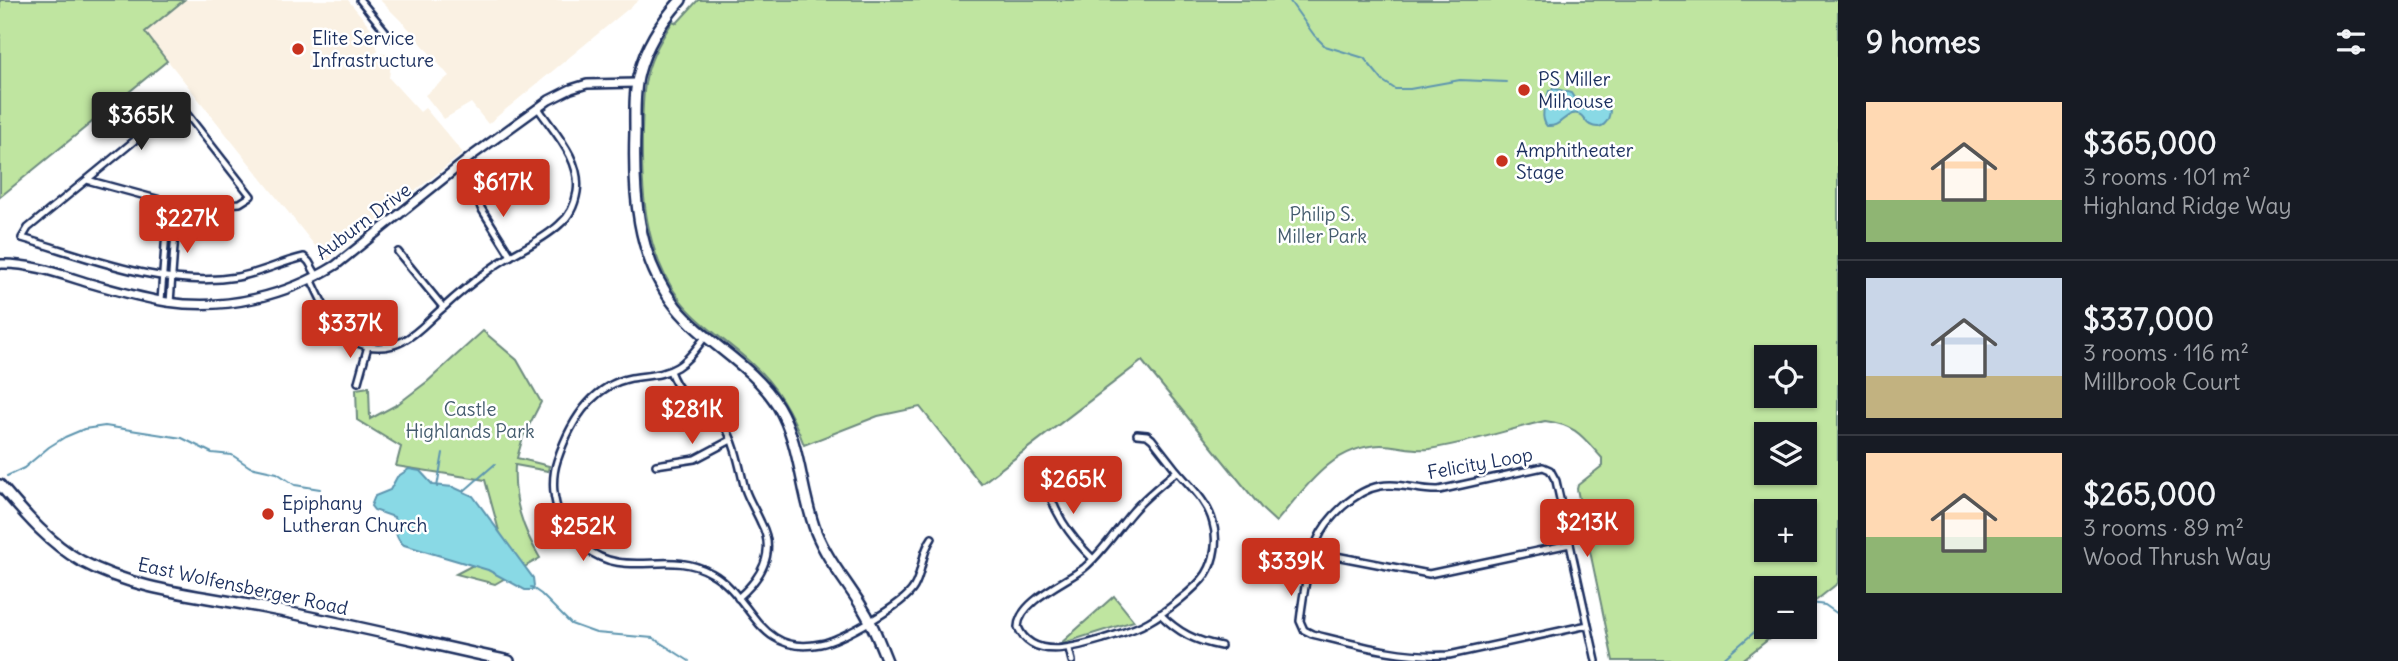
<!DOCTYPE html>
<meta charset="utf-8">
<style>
:root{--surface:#171b24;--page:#20242c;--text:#f1f3f6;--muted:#9ea1a6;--line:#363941;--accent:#c8321e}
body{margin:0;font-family:Delius,sans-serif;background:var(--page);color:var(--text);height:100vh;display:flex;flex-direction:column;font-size:26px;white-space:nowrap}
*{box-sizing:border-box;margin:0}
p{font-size:23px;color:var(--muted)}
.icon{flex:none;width:38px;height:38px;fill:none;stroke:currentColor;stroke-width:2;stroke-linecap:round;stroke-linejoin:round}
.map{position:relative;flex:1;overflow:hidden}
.sheet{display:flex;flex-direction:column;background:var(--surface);width:560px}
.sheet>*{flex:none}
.controls{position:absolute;left:1754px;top:345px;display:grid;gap:14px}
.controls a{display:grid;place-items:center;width:63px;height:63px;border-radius:0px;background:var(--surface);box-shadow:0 2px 5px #0004;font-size:35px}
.price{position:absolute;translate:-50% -60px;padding:0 16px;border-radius:7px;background:var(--accent);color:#fff;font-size:23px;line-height:46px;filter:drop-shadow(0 2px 4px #0008)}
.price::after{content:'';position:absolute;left:50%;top:42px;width:21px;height:16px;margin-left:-10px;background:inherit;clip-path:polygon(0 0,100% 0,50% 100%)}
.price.active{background:#222;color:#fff}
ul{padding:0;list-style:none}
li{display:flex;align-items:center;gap:21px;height:175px;padding:0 28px}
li+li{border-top:2px solid var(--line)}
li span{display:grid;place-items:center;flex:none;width:196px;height:140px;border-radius:0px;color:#555}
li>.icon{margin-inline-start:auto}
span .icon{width:84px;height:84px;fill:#fffc;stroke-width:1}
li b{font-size:30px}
h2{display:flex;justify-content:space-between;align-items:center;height:84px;padding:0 28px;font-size:30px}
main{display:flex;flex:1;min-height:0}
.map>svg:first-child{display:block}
</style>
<main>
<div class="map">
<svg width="1838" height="661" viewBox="0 0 1838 661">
<rect width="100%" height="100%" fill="#fff"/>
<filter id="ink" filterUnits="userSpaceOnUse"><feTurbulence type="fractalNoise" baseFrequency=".0143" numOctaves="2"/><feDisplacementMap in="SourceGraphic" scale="14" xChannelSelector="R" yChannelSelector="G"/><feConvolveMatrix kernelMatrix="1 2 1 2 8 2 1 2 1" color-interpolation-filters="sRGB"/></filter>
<g filter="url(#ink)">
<g fill="#faf1e3">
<path d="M 184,0 L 348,0 L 375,33 L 375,42 L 378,50 L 370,57 L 378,62 L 381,53 L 392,56 L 389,78 L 420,112 L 425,108 L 463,153 L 327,261 L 145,32 Z"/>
<path d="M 380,0 L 639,0 L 488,124 L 471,103 L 444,119 L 425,95 L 449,76 L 409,29 Z"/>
</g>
<g fill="#bfe5a0" stroke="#6d8a7f" stroke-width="2" fill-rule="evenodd">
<path d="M 0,0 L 184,0 L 145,32 L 167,61 L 0,197 Z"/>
<path d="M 698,0 L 1838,0 L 1838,583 L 1804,610 L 1804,588 L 1766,588 L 1766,626 L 1784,627 L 1741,661 L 1613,661 L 1577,489 L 1578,485 L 1602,466 L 1602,458 C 1582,436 1576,425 1545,421 C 1507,430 1468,443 1429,449 C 1413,451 1397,445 1381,445 C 1332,446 1305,488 1276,522 L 1263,510 L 1142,361 L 981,484 L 920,407 L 878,416 L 804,445 C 793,415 778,387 753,365 C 730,343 701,326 681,301 C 644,254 641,190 642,132 C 643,113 642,92 647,74 C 652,54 662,38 673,21 L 677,23 ZM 1766,357 L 1804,357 L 1804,396 L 1766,396 ZM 1766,434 L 1804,434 L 1804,472 L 1766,472 ZM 1766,511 L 1804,511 L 1804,550 L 1766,550 Z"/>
<path d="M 483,331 L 517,360 L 541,402 L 523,437 L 517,458 L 549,466 L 548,471 L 515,465 C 513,500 522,528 540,558 L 495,584 L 456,574 L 504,549 L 485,480 L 396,466 L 401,447 L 357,420 L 356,389 L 369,387 L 370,419 L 398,404 L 428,381 Z"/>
<path d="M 1114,596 L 1134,621 L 1060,644 Z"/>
</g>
<g fill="#89d9e5" stroke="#5d95af" stroke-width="2">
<path d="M 1553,88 L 1571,93 L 1581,109 C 1593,110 1600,100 1610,111 C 1609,122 1602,131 1590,125 C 1585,123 1584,115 1578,114 C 1576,113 1574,114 1572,114 C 1561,118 1560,127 1547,126 C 1539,117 1546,101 1549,91 L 1552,91 Z"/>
<path d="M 409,469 L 420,471 L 433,485 L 453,487 L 473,496 L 533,578 L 534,586 L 532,590 L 525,590 L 488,570 L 404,545 C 394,538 396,528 394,517 L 374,510 L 371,506 L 375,496 L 390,490 L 397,477 Z"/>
</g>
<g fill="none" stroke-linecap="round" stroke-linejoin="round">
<g stroke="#5d95af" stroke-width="2">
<path d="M 1289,0 L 1314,35 L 1325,46 L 1364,58 L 1383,81 L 1395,89 L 1410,89 L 1460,80 L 1506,82"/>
<path d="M 7,476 L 24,468 L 49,447 L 65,437 L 84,429 L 105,426 L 182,438 L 212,453 L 232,455 L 250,467 L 277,473 L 295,485 L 320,489"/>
<path d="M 437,487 L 443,453"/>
<path d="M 464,491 L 495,464"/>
<path d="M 531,587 L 541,594 L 571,624 L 596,633 L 653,638 L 689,661"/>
<path d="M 1804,602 L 1825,605 L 1838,614"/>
<path d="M 1721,661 L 1766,622"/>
</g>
<g stroke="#1b2f5e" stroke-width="10">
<g id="minor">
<path d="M 360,0 L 391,38"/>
<path d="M 87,180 L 186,207 L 240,203 L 251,196 L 179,104 L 28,228 L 22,238 C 91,258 164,289 237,277 C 261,273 281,262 304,257 L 309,262 L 317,276"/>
<path d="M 478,186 L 478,200 L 481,208 L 511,256"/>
<path d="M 398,252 L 443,307"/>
<path d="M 311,279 C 324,305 335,339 367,346 C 379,348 392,347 403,341 C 419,333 430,318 444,307 C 458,294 473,282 489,270 C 511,253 540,243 560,224 C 570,216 575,204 577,192 C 582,160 554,132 538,108"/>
<path d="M 161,301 L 168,203"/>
<path d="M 170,303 L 177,205"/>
<path d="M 706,336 C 697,347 689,360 677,367 C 662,376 648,375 631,378 C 590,386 569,425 557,461 C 551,479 553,501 561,518 C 566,530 574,539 584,547 C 626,581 668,548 711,573 C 752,595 757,657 820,644 C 841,640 904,605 914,587 C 923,571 921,553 932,538"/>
<path d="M 670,371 C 683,407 707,402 725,427 C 736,444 740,470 745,489 C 749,501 756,511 761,523 C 777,553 761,578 738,598"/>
<path d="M 358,382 L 368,346"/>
<path d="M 1137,434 L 1147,435 L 1152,439 L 1177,471"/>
<path d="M 656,465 L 695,459 L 731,440"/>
<path d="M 1177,471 C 1190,486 1208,502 1213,523 C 1218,539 1215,560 1206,574 C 1196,589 1164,613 1148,622 C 1135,630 1118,634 1103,639 C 1076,647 1032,661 1018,627 C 1019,601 1066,582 1084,568 C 1103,552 1117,529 1133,511 C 1146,496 1162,484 1177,471 Z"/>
<path d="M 1045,477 C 1052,511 1069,535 1093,559"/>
<path d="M 1315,552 L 1429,574 L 1570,544"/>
<path d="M 1160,614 C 1179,633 1195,641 1221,646"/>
<path d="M 1588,625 L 1449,655 C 1402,658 1357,645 1312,634 L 1304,630 L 1300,621 C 1303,595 1308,565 1317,541 C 1326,518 1356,490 1380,486 C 1399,482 1419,491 1439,490 L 1543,467 L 1550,470 L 1556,481 L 1596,661"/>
<path d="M 1069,649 L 1072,661"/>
</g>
</g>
<g stroke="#1b2f5e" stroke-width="12">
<path id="tertiary" d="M 0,264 C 30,263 60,274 89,283 C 115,290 141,298 167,302 C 226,311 286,296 336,265 L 473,155 L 549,100 L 571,89 L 587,84 L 637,83"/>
</g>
<g stroke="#1b2f5e" stroke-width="14">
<g id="primary">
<path d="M 681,0 C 662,21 646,45 639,73 C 634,91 635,112 635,131 C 633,191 636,257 676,307 C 706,344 752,364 778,406 C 801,445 800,490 816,532 C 827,559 845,580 860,604 C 872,622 879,641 887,661"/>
<path d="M 0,485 C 24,513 48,542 81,561 C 138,592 208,596 270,609 C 350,624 429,644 509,661"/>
</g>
</g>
<use href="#minor" stroke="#fff" stroke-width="5"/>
<use href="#tertiary" stroke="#fff" stroke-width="7"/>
<use href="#primary" stroke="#fff" stroke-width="9"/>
</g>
</g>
<g fill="#c8321e" stroke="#fff" stroke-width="2.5">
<circle cx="298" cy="49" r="7"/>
<circle cx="1524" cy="90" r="7"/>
<circle cx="1502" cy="161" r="7"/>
<circle cx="268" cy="514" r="7"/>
</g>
<g text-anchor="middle" stroke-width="5" stroke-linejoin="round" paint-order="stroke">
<g font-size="19" fill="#1b2f5e" stroke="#fff" text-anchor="start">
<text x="312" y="45">Elite Service<tspan x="312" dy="22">Infrastructure</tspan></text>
<text x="1538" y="86">PS Miller<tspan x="1538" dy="22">Milhouse</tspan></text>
<text x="1516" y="157">Amphitheater<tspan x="1516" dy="22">Stage</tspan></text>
<text x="282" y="510">Epiphany<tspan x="282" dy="22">Lutheran Church</tspan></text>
</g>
<g font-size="19" fill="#445c6e" stroke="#fff">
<text x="1322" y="221">Philip S.<tspan x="1322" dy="22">Miller Park</tspan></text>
<text x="470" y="416">Castle<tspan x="470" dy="22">Highlands Park</tspan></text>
</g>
<g font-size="19" fill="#1b2f5e" stroke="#fff">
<text transform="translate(363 221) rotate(-37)" y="7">Auburn Drive</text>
<text transform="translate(1480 463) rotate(-10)" y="7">Felicity Loop</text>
<text transform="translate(243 586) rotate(12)" y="7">East Wolfensberger Road</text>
</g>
</g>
</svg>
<div class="controls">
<a><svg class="icon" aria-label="locate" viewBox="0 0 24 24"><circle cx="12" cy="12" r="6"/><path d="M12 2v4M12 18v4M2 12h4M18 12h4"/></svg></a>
<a><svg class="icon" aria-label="layers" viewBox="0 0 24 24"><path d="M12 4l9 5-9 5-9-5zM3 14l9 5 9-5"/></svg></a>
<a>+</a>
<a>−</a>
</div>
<b class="price active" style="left:141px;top:152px">$365K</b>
<b class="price" style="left:503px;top:219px">$617K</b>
<b class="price" style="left:187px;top:255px">$227K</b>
<b class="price" style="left:350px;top:360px">$337K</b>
<b class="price" style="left:692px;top:446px">$281K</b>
<b class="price" style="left:1073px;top:516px">$265K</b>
<b class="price" style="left:1587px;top:559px">$213K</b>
<b class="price" style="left:583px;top:563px">$252K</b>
<b class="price" style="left:1291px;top:598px">$339K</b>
</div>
<section class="sheet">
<h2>9 homes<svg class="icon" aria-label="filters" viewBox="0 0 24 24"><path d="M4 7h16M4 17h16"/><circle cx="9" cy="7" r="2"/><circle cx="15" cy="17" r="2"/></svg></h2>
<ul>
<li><span style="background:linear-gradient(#ffd9b3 70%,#8fb573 0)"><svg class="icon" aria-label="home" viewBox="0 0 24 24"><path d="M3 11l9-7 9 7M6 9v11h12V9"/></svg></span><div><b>$365,000</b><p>3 rooms · 101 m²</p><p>Highland Ridge Way</p></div></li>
<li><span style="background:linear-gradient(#c9d6e8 70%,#c2b280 0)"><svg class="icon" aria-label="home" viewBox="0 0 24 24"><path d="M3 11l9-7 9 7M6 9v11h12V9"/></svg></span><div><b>$337,000</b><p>3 rooms · 116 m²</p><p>Millbrook Court</p></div></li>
<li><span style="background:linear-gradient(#ffd9b3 60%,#8fb573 0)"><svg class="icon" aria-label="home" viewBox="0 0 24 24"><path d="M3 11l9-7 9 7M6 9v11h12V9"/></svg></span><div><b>$265,000</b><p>3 rooms · 89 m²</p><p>Wood Thrush Way</p></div></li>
</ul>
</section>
</main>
